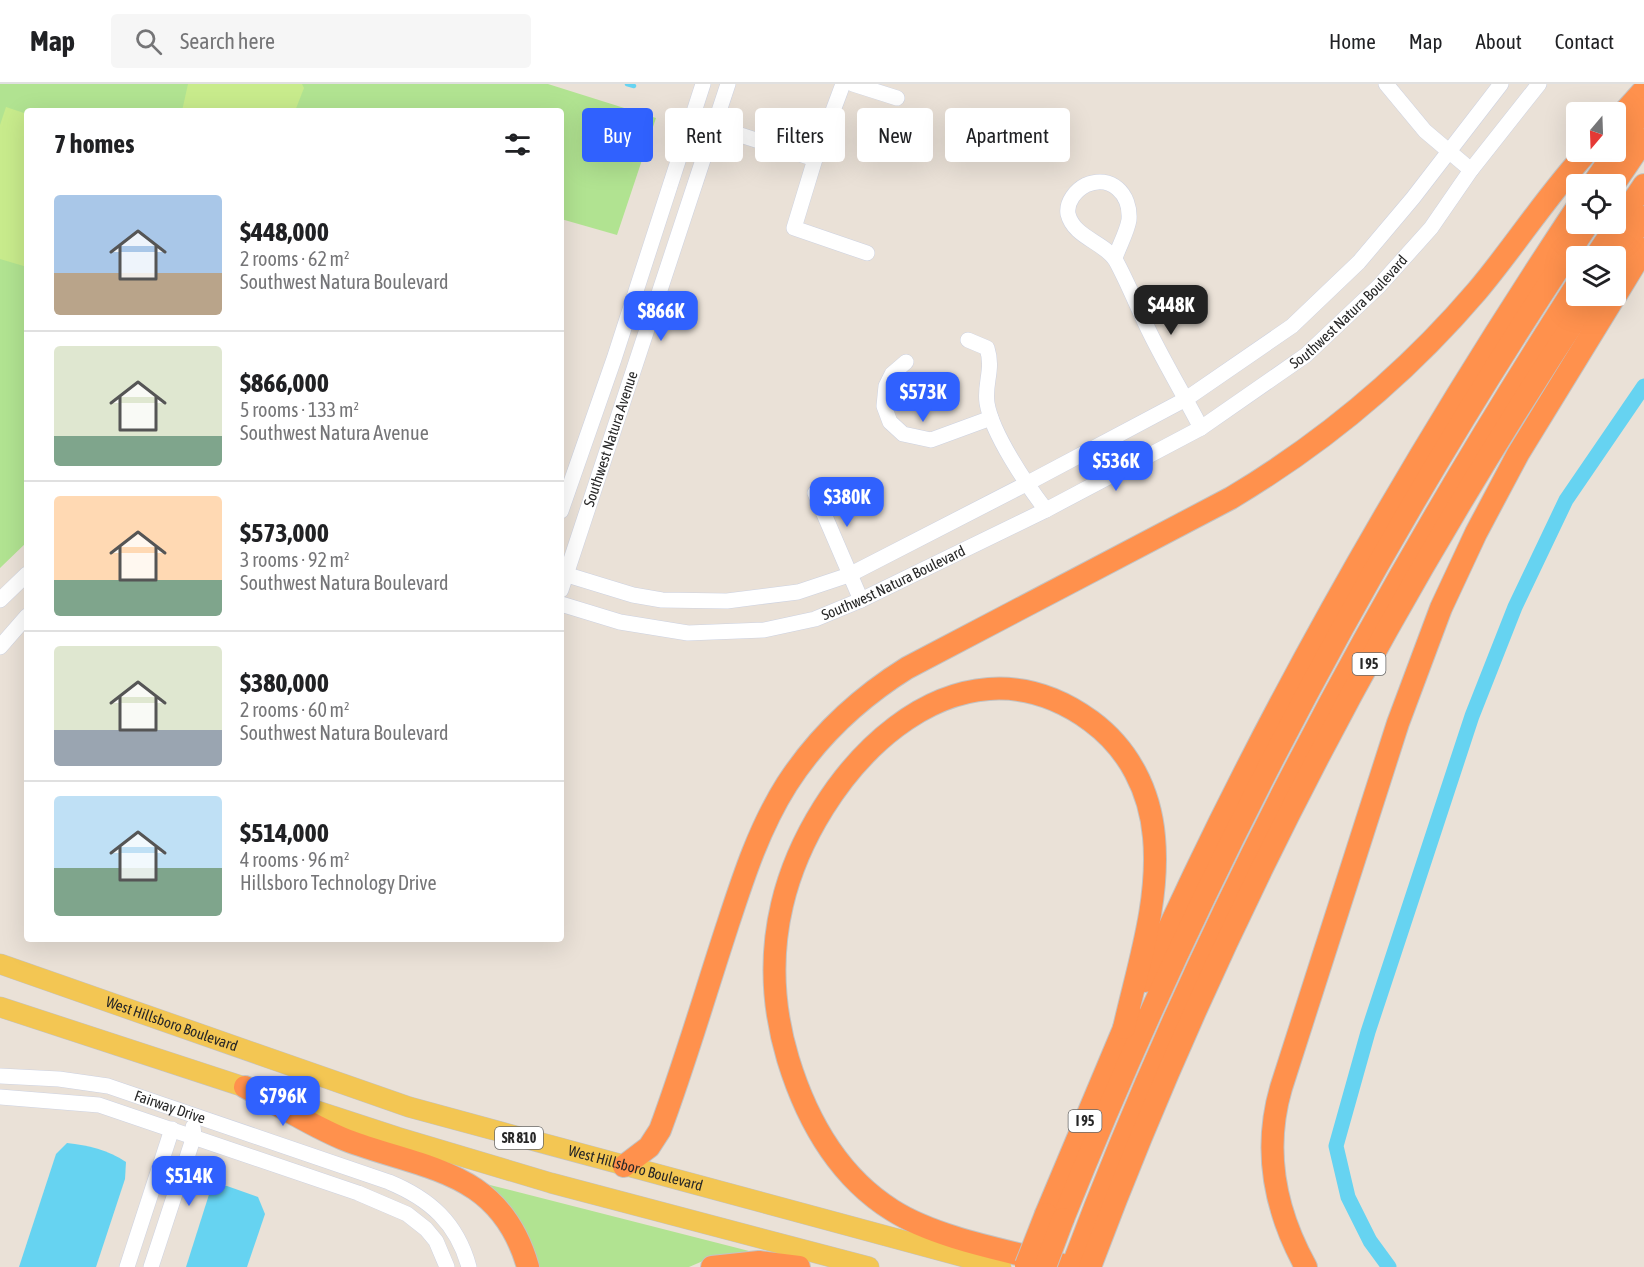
<!DOCTYPE html>
<meta charset="utf-8">
<style>
:root{--surface:#fff;--page:#f6f6f6;--text:#202124;--muted:#757577;--line:#e0e0e0;--accent:#3061fe}
body{margin:0;font-family:"Asap Condensed",sans-serif;background:var(--page);color:var(--text);height:100vh;display:flex;flex-direction:column;font-size:22px;white-space:nowrap}
*{box-sizing:border-box;margin:0}
p{font-size:20px;color:var(--muted)}
.icon{flex:none;width:33px;height:33px;fill:none;stroke:currentColor;stroke-width:2;stroke-linecap:round;stroke-linejoin:round}
.map{position:relative;flex:1;overflow:hidden}
.sheet{position:absolute;left:24px;top:24px;width:540px;height:834px;display:flex;flex-direction:column;background:var(--surface);border-radius:6px;box-shadow:0 6px 24px #0002}
.sheet>*{flex:none}
.guide{position:absolute;left:582px;top:24px;width:570px;height:54px;display:flex;gap:12px}
.needle{width:39px;rotate:199deg}
.fabs{position:absolute;left:1566px;top:18px;display:grid;gap:12px}
.fabs a{display:grid;place-items:center;width:60px;height:60px;border-radius:6px;background:var(--surface);box-shadow:0 6px 24px #0002;font-size:30px}
.price{position:absolute;translate:-50% -51px;padding:0 14px;border-radius:12px;background:var(--accent);color:#fff;font-size:20px;line-height:39px;filter:drop-shadow(0 2px 3px #0008)}
.price::after{content:'';position:absolute;left:50%;top:36px;width:18px;height:14px;margin-left:-9px;background:inherit;clip-path:polygon(0 0,100% 0,50% 100%)}
.price.current{background:#222;color:#fff}
ul{padding:0;list-style:none}
li{display:flex;align-items:center;gap:18px;height:150px;padding:0 30px}
li+li{border-top:2px solid var(--line)}
li span{display:grid;place-items:center;flex:none;width:168px;height:120px;border-radius:6px;color:#555}
li>.icon{margin-inline-start:auto}
span .icon{width:72px;height:72px;fill:#fffc;stroke-width:1}
li b{font-size:26px}
h2{display:flex;justify-content:space-between;align-items:center;height:72px;padding:0 30px;font-size:26px}
.pill{padding:0 21px;border-radius:6px;background:var(--surface);box-shadow:0 6px 24px #0002;font-size:21px;line-height:54px}
.pill.current{background:var(--accent);color:#fff}
header{display:flex;align-items:center;gap:36px;box-sizing:border-box;height:84px;padding:0 30px;background:var(--surface);border-bottom:2px solid var(--line)}
header strong{font-size:28px}
nav{display:flex;gap:33px;margin-inline-start:auto;font-size:21px}
.search{width:420px;height:54px;background:var(--page);display:flex;align-items:center;gap:15px;box-sizing:border-box;padding:0 21px;border-radius:6px;color:var(--muted);font-size:22px}
.map>svg:first-child{display:block}
</style>
<header>
<strong>Map</strong>
<div class="search"><svg class="icon" aria-label="search" viewBox="0 0 24 24"><circle cx="10" cy="10" r="6"/><path d="M15 15l6 6"/></svg>Search here</div>
<nav><a>Home</a><a>Map</a><a>About</a><a>Contact</a></nav>
</header>
<div class="map">
<svg width="1644" height="1183" viewBox="0 0 1644 1183">
<rect width="100%" height="100%" fill="#eae1d7"/>
<g fill="#b1e391">
<path d="M 0,0 L 548,0 L 656,34 L 617,151 L 561,135 L 561,27 L 27,27 L 27,458 L 0,484 Z"/>
<path d="M 478,1098 L 502,1104 L 753,1168 L 703,1177 L 689,1183 L 535,1183 Z"/>
</g>
<g fill="#c8eb8c">
<path d="M 188,0 L 302,0 L 304,4 L 295,27 L 182,27 Z"/>
<path d="M 6,23 L 27,30 L 27,183 L 0,175 L 0,41 Z"/>
</g>
<g fill="#66d3f1">
<path d="M 67,1059 C 88,1061 108,1066 126,1078 L 125,1095 L 96,1183 L 19,1183 L 56,1070 Z"/>
<path d="M 212,1101 L 227,1102 L 258,1113 L 265,1130 L 247,1183 L 186,1183 Z"/>
</g>
<g fill="none" stroke-linecap="round" stroke-linejoin="round">
<path stroke="#66d3f1" stroke-width="4.5" d="M 627,0 L 634,2"/>
<path stroke="#66d3f1" stroke-width="15" d="M 1389,1183 L 1370,1157 L 1348,1113 L 1336,1062 L 1368,948 L 1472,632 L 1515,523 L 1566,416 L 1644,302"/>
<g stroke="#cdd2e1" stroke-width="16">
<g id="minor">
<path d="M 843,0 L 815,75 L 794,144 L 867,169"/>
<path d="M 853,0 L 897,14"/>
<path d="M 1386,0 L 1425,47 L 1471,86"/>
<path d="M 691,35 L 815,75"/>
<path d="M 1115,174 C 1119,162 1127,148 1129,136 C 1131,110 1111,90 1086,101 C 1076,106 1066,118 1068,130 C 1074,154 1105,158 1116,177 C 1129,201 1139,227 1151,251 C 1167,283 1185,313 1201,344"/>
<path d="M 968,256 L 987,264 C 994,286 984,299 987,319 C 992,350 1027,401 1046,426"/>
<path d="M 906,278 L 892,290 L 886,302 L 884,322 L 890,338 L 903,350 L 931,356 L 991,334"/>
<path d="M 815,409 L 861,516"/>
<path d="M 561,427 L 614,275 L 703,0"/>
<path d="M 561,489 L 633,511 L 662,516 L 727,517 L 798,508 L 849,491 L 1026,400 L 1186,315 L 1292,242 L 1359,178 L 1413,114 L 1501,0"/>
<path id="s1" d="M 561,506 L 728,0"/>
<path d="M 0,516 L 27,490"/>
<path id="s2" d="M 561,520 L 620,538 L 688,549 L 764,546 L 815,535 L 861,516 L 1046,426 L 1201,344 L 1306,271 L 1379,202 L 1431,144 L 1471,86 L 1539,0"/>
<path d="M 0,563 L 27,532"/>
<path id="s3" d="M 0,992 L 59,995 L 108,1002 L 389,1098 C 430,1115 457,1139 469,1183"/>
<path d="M 0,1013 L 99,1021 L 358,1109 L 407,1130 L 426,1145 L 436,1157 L 447,1183"/>
<path d="M 127,1183 L 172,1045"/>
<path d="M 151,1183 L 194,1052 L 193,1043"/>
</g>
</g>
<g stroke="#c3c3c3" stroke-width="21">
<g id="major">
<path id="s4" d="M 0,880 L 409,1023 L 1001,1183"/>
<path d="M 0,923 L 397,1053 L 551,1099 L 869,1183"/>
</g>
</g>
<g stroke="#c3c3c3" stroke-width="24">
<g id="highway">
<path d="M 1616,37 L 1644,6"/>
<path d="M 1616,67 L 1644,24"/>
<path d="M 1593,100 L 1615,68"/>
<path d="M 1614,100 L 1644,56"/>
<path d="M 1596,172 L 1644,101"/>
<path d="M 1616,175 L 1644,133"/>
<path d="M 1616,211 L 1644,165"/>
<path d="M 1145,897 C 1265,627 1413,371 1576,125"/>
<path d="M 245,1003 C 278,1020 311,1042 346,1056 C 425,1086 500,1085 528,1183"/>
<path d="M 624,1082 L 649,1063 L 660,1046 C 685,979 705,910 727,843 C 743,794 759,744 787,700 C 818,652 859,614 907,584 L 1231,414 C 1323,359 1407,289 1477,207 C 1515,162 1547,111 1587,68"/>
<path d="M 1046,1130 L 1130,930"/>
<path d="M 1063,1135 C 1203,785 1379,453 1588,140"/>
<path d="M 712,1183 L 759,1178 L 799,1183"/>
<path d="M 1070,1183 C 1016,1168 939,1156 892,1126 C 838,1092 806,1034 788,975 C 773,925 770,872 782,821 C 812,692 953,536 1091,637 C 1129,665 1150,707 1154,753 C 1160,817 1138,882 1124,944"/>
<path d="M 1072,1183 C 1202,837 1377,512 1576,202"/>
<path d="M 1090,1183 C 1218,842 1390,515 1591,212"/>
<path d="M 1306,1183 C 1275,1127 1263,1066 1281,1004 L 1398,639 L 1441,524 L 1476,449 L 1518,370 L 1615,212"/>
</g>
</g>
<use href="#minor" stroke="#fff" stroke-width="15"/>
<use href="#major" stroke="#f3c653" stroke-width="20"/>
<use href="#highway" stroke="#ff914d" stroke-width="22"/>
<g stroke="#c3c3c3" stroke-width="24" stroke-linecap="butt">
<g id="highway-bridge">
<path d="M 1026,1181 L 1046,1130"/>
<path d="M 1045,1183 L 1063,1135"/>
</g>
</g>
<use href="#highway-bridge" stroke="#ff914d" stroke-width="22"/>
</g>
<g text-anchor="middle" stroke-width="4.5" stroke-linejoin="round" paint-order="stroke">
<g fill="#fff" stroke="#686868" stroke-width="1.5">
<rect x="1352.5" y="569" width="33" height="22" rx="4.5"/>
<rect x="1068.5" y="1026" width="33" height="22" rx="4.5"/>
<rect x="495" y="1043" width="48" height="22" rx="4.5"/>
</g>
<g font-size="14" font-weight="bold" fill="#272727">
<text x="1369" y="585">I 95</text>
<text x="1085" y="1042">I 95</text>
<text x="519" y="1059">SR 810</text>
</g>
<g font-size="15" fill="#272727" stroke="#fff">
<text dy="5" stroke="none"><textPath href="#s2" startOffset="878">Southwest Natura Boulevard</textPath></text>
<text dy="5" stroke="none"><textPath href="#s1" startOffset="159">Southwest Natura Avenue</textPath></text>
<text dy="5" stroke="none"><textPath href="#s2" startOffset="345">Southwest Natura Boulevard</textPath></text>
<text dy="5" stroke="none"><textPath href="#s4" startOffset="182">West Hillsboro Boulevard</textPath></text>
<text dy="5" stroke="none"><textPath href="#s3" startOffset="174">Fairway Drive</textPath></text>
<text dy="5" stroke="none"><textPath href="#s4" startOffset="668">West Hillsboro Boulevard</textPath></text>
</g>
</g>
</svg>
<div class="fabs">
<a><svg class="needle" viewBox="-14 -14 28 28"><path d="M0-13l5 13h-10z" fill="#e53935"/><path d="M0 13l5-13h-10z" fill="#757577"/></svg></a>
<a><svg class="icon" aria-label="locate" viewBox="0 0 24 24"><circle cx="12" cy="12" r="6"/><path d="M12 2v4M12 18v4M2 12h4M18 12h4"/></svg></a>
<a><svg class="icon" aria-label="layers" viewBox="0 0 24 24"><path d="M12 4l9 5-9 5-9-5zM3 14l9 5 9-5"/></svg></a>
</div>
<b class="price current" style="left:1171px;top:252px">$448K</b>
<b class="price" style="left:661px;top:258px">$866K</b>
<b class="price" style="left:923px;top:339px">$573K</b>
<b class="price" style="left:1116px;top:408px">$536K</b>
<b class="price" style="left:847px;top:444px">$380K</b>
<b class="price" style="left:283px;top:1043px">$796K</b>
<b class="price" style="left:189px;top:1123px">$514K</b>
<div class="guide">
<a class="pill current">Buy</a>
<a class="pill">Rent</a>
<a class="pill">Filters</a>
<a class="pill">New</a>
<a class="pill">Apartment</a>
</div>
<section class="sheet">
<h2>7 homes<svg class="icon" aria-label="filters" viewBox="0 0 24 24"><path d="M4 7h16M4 17h16"/><circle cx="9" cy="7" r="2"/><circle cx="15" cy="17" r="2"/></svg></h2>
<ul>
<li><span style="background:linear-gradient(#a9c7e8 65%,#b9a48a 0)"><svg class="icon" aria-label="home" viewBox="0 0 24 24"><path d="M3 11l9-7 9 7M6 9v11h12V9"/></svg></span><div><b>$448,000</b><p>2 rooms · 62 m²</p><p>Southwest Natura Boulevard</p></div></li>
<li><span style="background:linear-gradient(#dfe7d0 75%,#7fa58c 0)"><svg class="icon" aria-label="home" viewBox="0 0 24 24"><path d="M3 11l9-7 9 7M6 9v11h12V9"/></svg></span><div><b>$866,000</b><p>5 rooms · 133 m²</p><p>Southwest Natura Avenue</p></div></li>
<li><span style="background:linear-gradient(#ffd9b3 70%,#7fa58c 0)"><svg class="icon" aria-label="home" viewBox="0 0 24 24"><path d="M3 11l9-7 9 7M6 9v11h12V9"/></svg></span><div><b>$573,000</b><p>3 rooms · 92 m²</p><p>Southwest Natura Boulevard</p></div></li>
<li><span style="background:linear-gradient(#dfe7d0 70%,#9aa5b1 0)"><svg class="icon" aria-label="home" viewBox="0 0 24 24"><path d="M3 11l9-7 9 7M6 9v11h12V9"/></svg></span><div><b>$380,000</b><p>2 rooms · 60 m²</p><p>Southwest Natura Boulevard</p></div></li>
<li><span style="background:linear-gradient(#bfe0f5 60%,#7fa58c 0)"><svg class="icon" aria-label="home" viewBox="0 0 24 24"><path d="M3 11l9-7 9 7M6 9v11h12V9"/></svg></span><div><b>$514,000</b><p>4 rooms · 96 m²</p><p>Hillsboro Technology Drive</p></div></li>
</ul>
</section>
</div>
